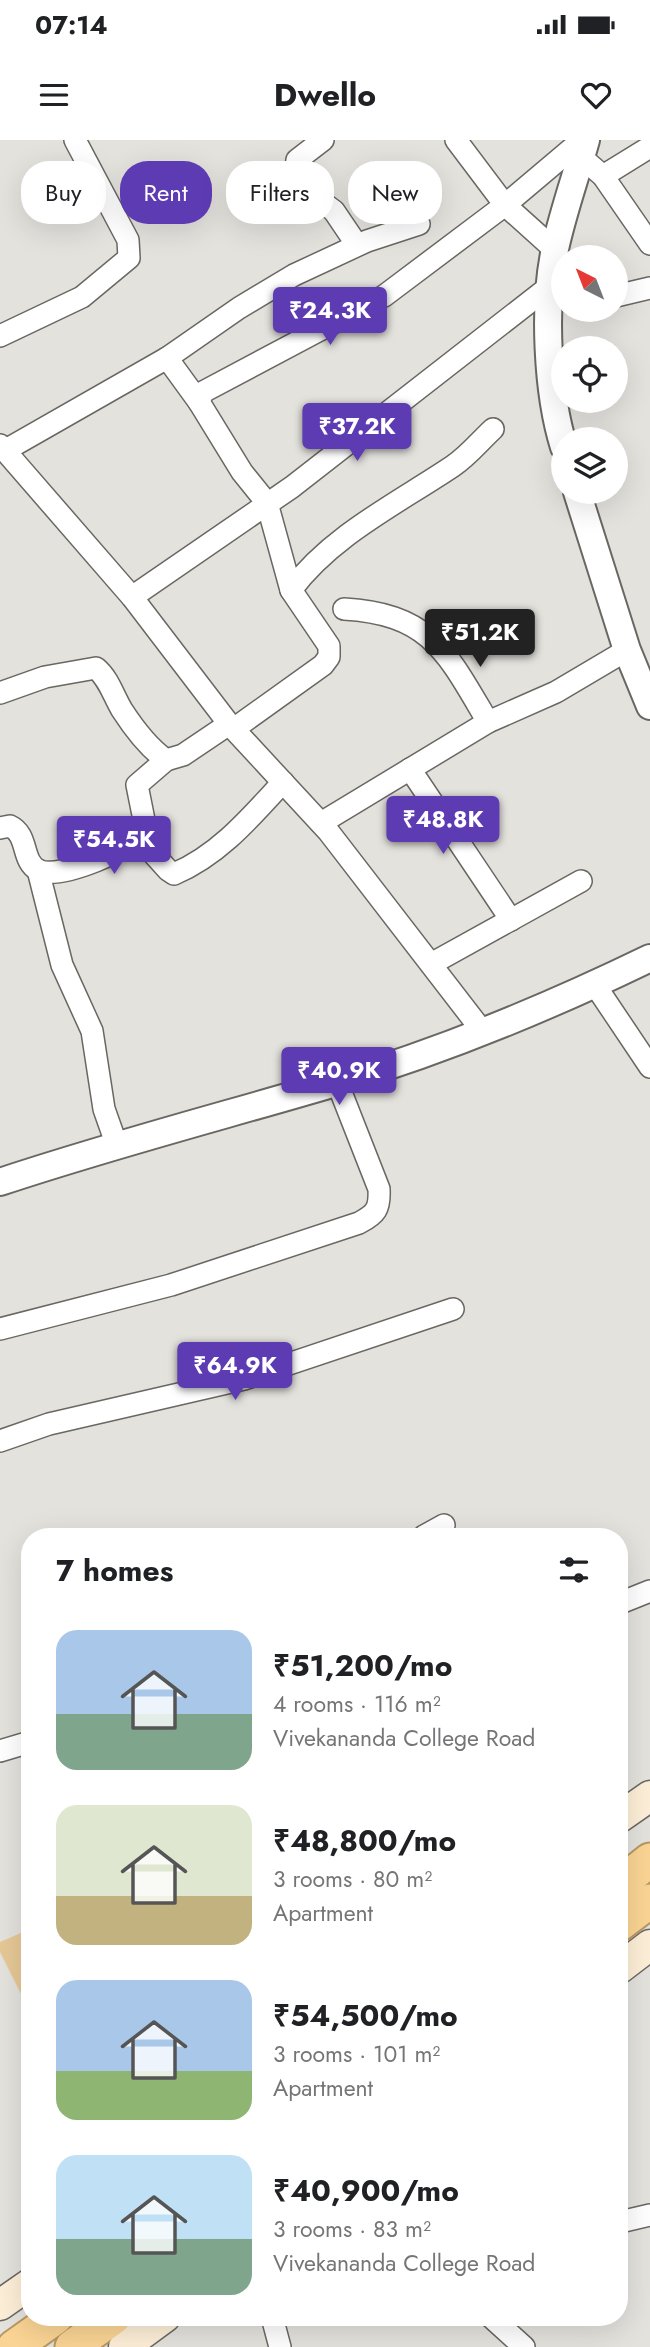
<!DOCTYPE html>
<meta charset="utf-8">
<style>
:root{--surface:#fff;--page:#f6f6f6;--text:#202124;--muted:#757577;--accent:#5d3bb3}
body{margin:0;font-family:Jost,sans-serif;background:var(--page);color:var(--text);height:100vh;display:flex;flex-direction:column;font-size:26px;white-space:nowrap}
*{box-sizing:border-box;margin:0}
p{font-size:23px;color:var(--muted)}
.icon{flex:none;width:38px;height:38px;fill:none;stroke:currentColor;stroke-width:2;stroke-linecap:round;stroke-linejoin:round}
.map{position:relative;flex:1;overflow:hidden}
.details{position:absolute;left:21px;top:1388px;width:607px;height:798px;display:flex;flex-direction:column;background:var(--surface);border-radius:28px;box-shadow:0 7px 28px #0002}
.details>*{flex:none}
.guide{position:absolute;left:21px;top:21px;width:609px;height:63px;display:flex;gap:14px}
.needle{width:46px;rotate:318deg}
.fabs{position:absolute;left:551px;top:105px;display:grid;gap:14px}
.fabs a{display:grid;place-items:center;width:77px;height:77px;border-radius:50%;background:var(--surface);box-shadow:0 7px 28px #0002;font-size:35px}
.price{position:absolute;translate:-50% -60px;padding:0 16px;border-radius:7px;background:var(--accent);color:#fff;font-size:23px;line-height:46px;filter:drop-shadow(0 2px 4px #0008)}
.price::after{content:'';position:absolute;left:50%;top:42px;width:21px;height:16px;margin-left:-10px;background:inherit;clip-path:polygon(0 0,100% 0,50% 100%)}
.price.current{background:#222;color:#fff}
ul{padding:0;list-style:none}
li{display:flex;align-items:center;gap:21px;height:175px;padding:0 35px}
li span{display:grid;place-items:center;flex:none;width:196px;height:140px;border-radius:21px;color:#555}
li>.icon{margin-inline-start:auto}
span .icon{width:84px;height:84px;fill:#fffc;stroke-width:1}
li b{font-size:30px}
h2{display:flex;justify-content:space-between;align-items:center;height:84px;padding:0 35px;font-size:30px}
.chip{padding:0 24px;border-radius:28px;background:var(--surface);box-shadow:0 7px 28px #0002;font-size:24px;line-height:63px}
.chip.current{background:var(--accent);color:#fff}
.status{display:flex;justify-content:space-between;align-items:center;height:49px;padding:0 35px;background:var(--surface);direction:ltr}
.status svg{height:19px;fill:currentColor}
header{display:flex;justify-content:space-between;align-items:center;height:91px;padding:0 35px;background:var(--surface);font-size:32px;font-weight:700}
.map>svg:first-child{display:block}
</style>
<div class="status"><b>07:14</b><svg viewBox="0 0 49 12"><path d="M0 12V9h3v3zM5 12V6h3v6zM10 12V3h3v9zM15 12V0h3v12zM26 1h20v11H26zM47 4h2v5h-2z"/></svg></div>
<header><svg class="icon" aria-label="menu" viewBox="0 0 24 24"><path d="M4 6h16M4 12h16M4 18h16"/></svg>Dwello<svg class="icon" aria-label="heart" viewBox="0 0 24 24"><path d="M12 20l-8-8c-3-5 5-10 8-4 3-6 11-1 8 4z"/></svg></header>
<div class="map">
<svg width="650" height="2207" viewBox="0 0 650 2207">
<rect width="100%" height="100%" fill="#e4e2dd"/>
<path fill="#e6c896" d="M 30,1789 L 30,1872 L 0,1812 L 0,1802 Z"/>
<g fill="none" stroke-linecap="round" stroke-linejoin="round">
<g stroke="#6a6763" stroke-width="24">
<g id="minor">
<path d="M 323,0 L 297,20 L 295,34 L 314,56 L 334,71 L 357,105"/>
<path d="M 456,0 L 505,65 L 582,0"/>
<path d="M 581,17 L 603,36 L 650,104"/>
<path d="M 603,36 L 650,7"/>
<path d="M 616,156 L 650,148"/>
<path d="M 0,196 L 82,157 L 129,118 L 128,100 L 75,0"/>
<path d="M 167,218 L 199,262"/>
<path d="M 0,305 L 132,457 L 229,584 L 328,691 L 483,892"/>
<path d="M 4,311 L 167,218 L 239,168 L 294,135 L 367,101 L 419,84"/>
<path d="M 291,450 C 332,395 398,363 453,326 C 468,316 480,301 493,289"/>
<path d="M 132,457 L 292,347 L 550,146"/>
<path d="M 344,469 C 431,474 447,513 488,582 L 556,552 L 627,510"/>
<path d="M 0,553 L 45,537 L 96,528 C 109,539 113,555 122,570 C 133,587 149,608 166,620 L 183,615 L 229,584"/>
<path d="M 235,588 L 323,525 L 329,517 L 329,506 L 291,450 L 267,363 L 242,332 L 199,262 L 203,252 L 384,156 L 505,65 L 555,110"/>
<path d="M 410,629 L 511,780"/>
<path d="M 321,683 L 488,582"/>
<path d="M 0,688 L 10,686 C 29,695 21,721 38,730 C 59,741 135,708 146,690 L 137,645 L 166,620"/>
<path d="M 140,699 L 168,730 L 174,734 C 219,715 251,677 283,642"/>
<path d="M 38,730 L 62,825 L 92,891 L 104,969 L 116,1003"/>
<path d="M 431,824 L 581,741"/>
<path d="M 595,845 L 650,927"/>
<path d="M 0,1189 L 171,1145 L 359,1083 C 376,1074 380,1069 379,1049 L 337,942"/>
<path d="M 0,1301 L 49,1284 L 244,1239 L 453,1169"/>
<path d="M 424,1396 L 444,1385"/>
<path d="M 620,1463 L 650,1451"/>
<path d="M 0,1611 L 30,1602"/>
<path d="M 620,2082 L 650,2075"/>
<path d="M 272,2177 L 280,2207"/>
<path d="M 491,2177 L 524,2207"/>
</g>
</g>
<g stroke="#6a6763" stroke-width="30">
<g id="tertiary">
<path d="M 564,307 C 547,253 543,165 555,109 C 563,72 576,36 586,0"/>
<path d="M 577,352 L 627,510 L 650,566"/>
<path d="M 0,1042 C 111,1005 223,976 335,943 C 443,911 549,867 650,818"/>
</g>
</g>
<g stroke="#6a6763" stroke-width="33">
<g id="secondary">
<path d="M 620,1677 L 650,1656"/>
<path d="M 620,1828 L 650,1805"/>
<path d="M 0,2165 L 30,2144"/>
<path d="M 124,2207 L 165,2177"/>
</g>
</g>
<g stroke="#b79863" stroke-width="37">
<g id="trunk">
<path d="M 620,1744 L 650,1720"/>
<path d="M 620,1784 L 650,1761"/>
<path d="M 14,2207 L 56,2177"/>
<path d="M 72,2207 L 114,2177"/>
</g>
</g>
<use href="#minor" stroke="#fff" stroke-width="21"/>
<use href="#tertiary" stroke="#fff" stroke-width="26"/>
<use href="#secondary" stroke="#fdefd7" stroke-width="30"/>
<use href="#trunk" stroke="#fad494" stroke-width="33"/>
</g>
</svg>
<div class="fabs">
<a><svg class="needle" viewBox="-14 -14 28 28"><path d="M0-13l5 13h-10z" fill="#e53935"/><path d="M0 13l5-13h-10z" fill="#757577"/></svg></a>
<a><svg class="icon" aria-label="locate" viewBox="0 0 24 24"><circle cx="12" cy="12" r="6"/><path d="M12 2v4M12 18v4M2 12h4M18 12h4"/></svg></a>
<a><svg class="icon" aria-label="layers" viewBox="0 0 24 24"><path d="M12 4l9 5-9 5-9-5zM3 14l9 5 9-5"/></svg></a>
</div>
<b class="price" style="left:330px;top:207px">₹24.3K</b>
<b class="price" style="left:357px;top:323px">₹37.2K</b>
<b class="price current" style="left:480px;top:529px">₹51.2K</b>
<b class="price" style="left:443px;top:716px">₹48.8K</b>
<b class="price" style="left:114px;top:736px">₹54.5K</b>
<b class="price" style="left:339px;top:967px">₹40.9K</b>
<b class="price" style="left:235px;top:1262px">₹64.9K</b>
<div class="guide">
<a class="chip">Buy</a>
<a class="chip current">Rent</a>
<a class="chip">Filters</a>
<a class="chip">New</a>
</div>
<section class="details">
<h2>7 homes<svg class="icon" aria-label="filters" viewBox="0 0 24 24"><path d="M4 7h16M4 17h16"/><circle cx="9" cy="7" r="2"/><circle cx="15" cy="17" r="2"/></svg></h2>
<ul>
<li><span style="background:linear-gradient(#a9c7e8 60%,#7fa58c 0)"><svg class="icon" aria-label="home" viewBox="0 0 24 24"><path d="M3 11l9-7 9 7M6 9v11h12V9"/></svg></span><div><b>₹51,200/mo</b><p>4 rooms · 116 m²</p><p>Vivekananda College Road</p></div></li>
<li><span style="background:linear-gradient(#dfe7d0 65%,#c2b280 0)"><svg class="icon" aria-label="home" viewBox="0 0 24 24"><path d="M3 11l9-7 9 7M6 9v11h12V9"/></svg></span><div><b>₹48,800/mo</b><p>3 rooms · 80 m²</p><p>Apartment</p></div></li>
<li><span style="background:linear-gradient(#a9c7e8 65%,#8fb573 0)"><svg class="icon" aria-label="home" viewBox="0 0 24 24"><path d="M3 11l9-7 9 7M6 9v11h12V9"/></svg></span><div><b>₹54,500/mo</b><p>3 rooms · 101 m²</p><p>Apartment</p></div></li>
<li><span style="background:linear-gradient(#bfe0f5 60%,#7fa58c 0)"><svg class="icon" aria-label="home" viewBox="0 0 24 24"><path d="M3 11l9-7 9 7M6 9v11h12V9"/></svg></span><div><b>₹40,900/mo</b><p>3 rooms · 83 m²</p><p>Vivekananda College Road</p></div></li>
</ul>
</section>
</div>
